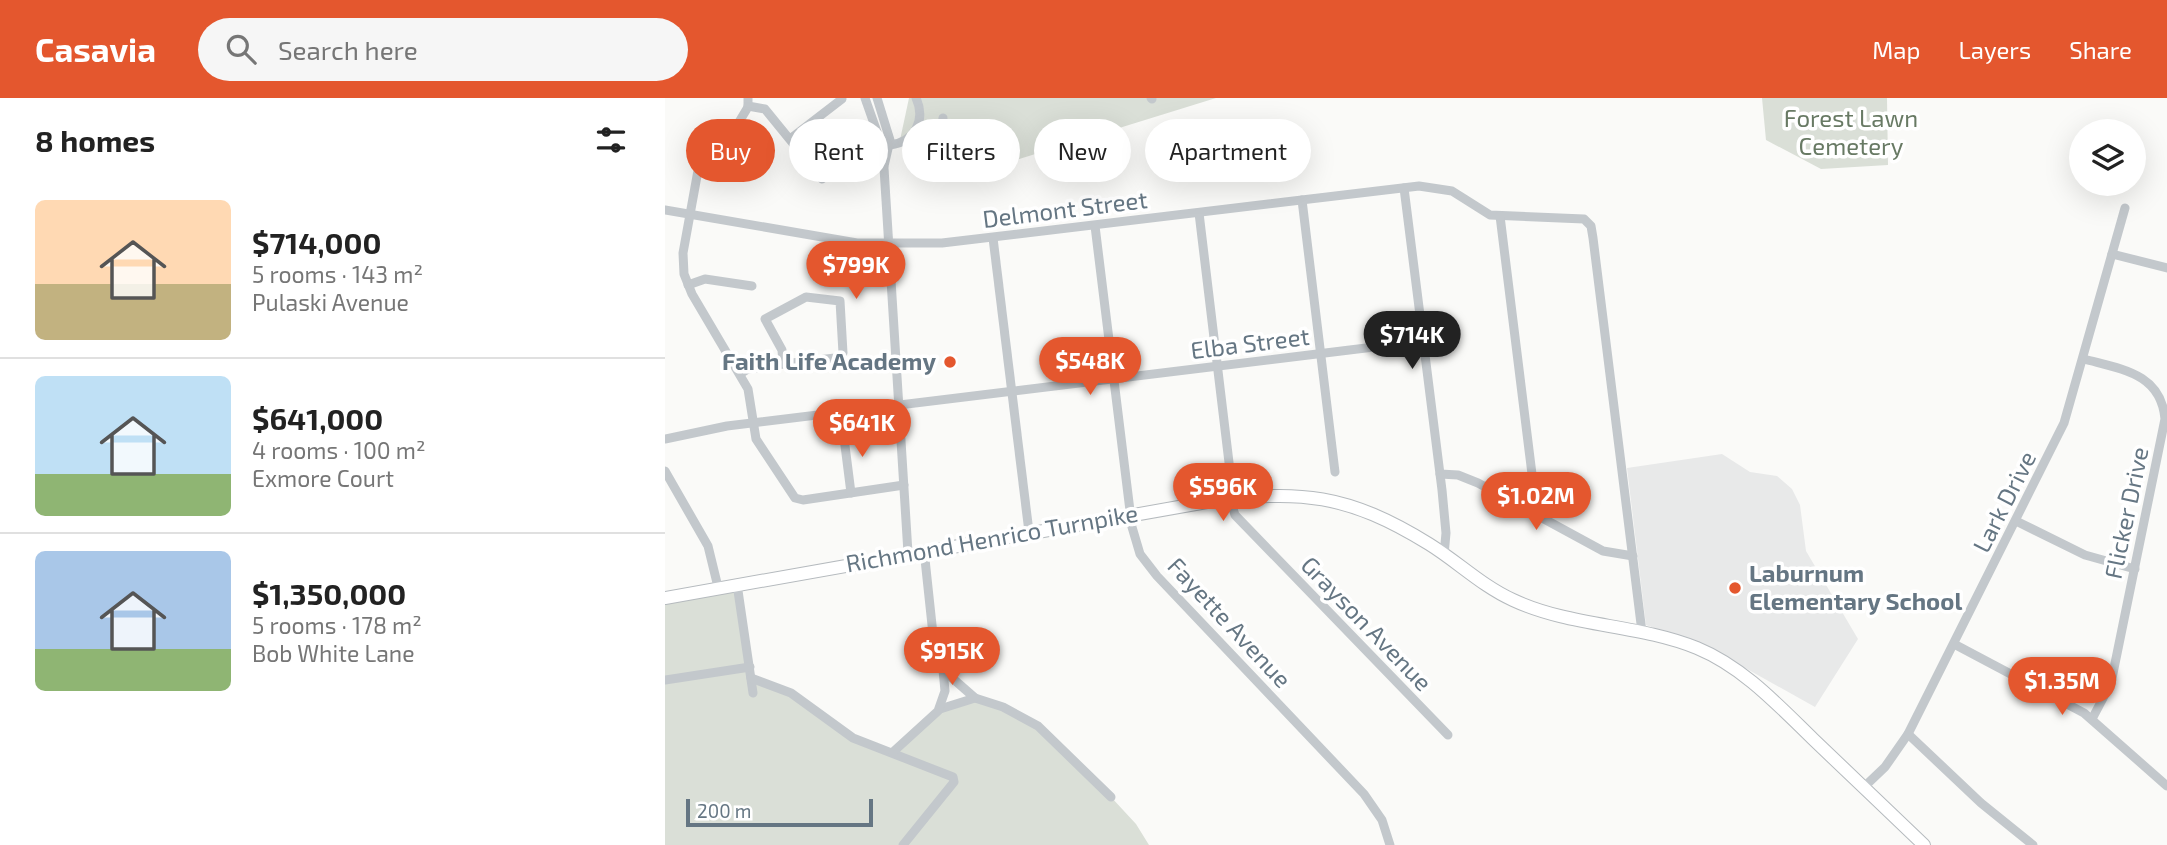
<!DOCTYPE html>
<meta charset="utf-8">
<style>
:root{--surface:#fff;--page:#f6f6f6;--text:#222;--muted:#767676;--line:#e0e0e0;--accent:#e4572e}
body{margin:0;font-family:"Exo 2",sans-serif;background:var(--page);color:var(--text);height:100vh;display:flex;flex-direction:column;font-size:26px;white-space:nowrap}
*{box-sizing:border-box;margin:0}
p{font-size:23px;color:var(--muted)}
.icon{flex:none;width:38px;height:38px;fill:none;stroke:currentColor;stroke-width:2;stroke-linecap:round;stroke-linejoin:round}
.map{position:relative;flex:1;overflow:hidden}
.panel{display:flex;flex-direction:column;background:var(--surface);width:665px}
.panel>*{flex:none}
.hud{position:absolute;left:21px;top:21px;width:665px;height:63px;display:flex;gap:14px}
.buttons{position:absolute;left:1404px;top:21px;display:grid;gap:14px}
.buttons a{display:grid;place-items:center;width:77px;height:77px;border-radius:50%;background:var(--surface);box-shadow:0 7px 28px #0002;font-size:35px}
.scale{position:absolute;left:21px;bottom:18px;width:187px;box-sizing:border-box;padding-left:7px;border:4px solid #657683;border-top:0;font-size:19px;line-height:24px;white-space:nowrap;color:#657683;-webkit-text-stroke:5px #fff;paint-order:stroke}
.price{position:absolute;translate:-50% -60px;padding:0 16px;border-radius:24px;background:var(--accent);color:#fff;font-size:23px;line-height:46px;filter:drop-shadow(0 2px 4px #0008)}
.price::after{content:'';position:absolute;left:50%;top:42px;width:21px;height:16px;margin-left:-10px;background:inherit;clip-path:polygon(0 0,100% 0,50% 100%)}
.price.on{background:#222;color:#fff}
ul{padding:0;list-style:none}
li{display:flex;align-items:center;gap:21px;height:175px;padding:0 35px}
li+li{border-top:2px solid var(--line)}
li span{display:grid;place-items:center;flex:none;width:196px;height:140px;border-radius:10px;color:#555}
li>.icon{margin-inline-start:auto}
span .icon{width:84px;height:84px;fill:#fffc;stroke-width:1}
li b{font-size:30px}
h2{display:flex;justify-content:space-between;align-items:center;height:84px;padding:0 35px;font-size:30px}
.tag{padding:0 24px;border-radius:32px;background:var(--surface);box-shadow:0 7px 28px #0002;font-size:24px;line-height:63px}
.tag.on{background:var(--accent);color:#fff}
header{display:flex;align-items:center;gap:42px;box-sizing:border-box;height:98px;padding:0 35px;background:var(--accent);color:#fff}
header strong{font-size:33px}
nav{display:flex;gap:38px;margin-inline-start:auto;font-size:24px}
.search{width:490px;height:63px;background:var(--page);display:flex;align-items:center;gap:18px;box-sizing:border-box;padding:0 24px;border-radius:38px;color:var(--muted);font-size:26px}
main{display:flex;flex:1;min-height:0}
.map>svg:first-child{display:block}
</style>
<header>
<strong>Casavia</strong>
<div class="search"><svg class="icon" aria-label="search" viewBox="0 0 24 24"><circle cx="10" cy="10" r="6"/><path d="M15 15l6 6"/></svg>Search here</div>
<nav><a>Map</a><a>Layers</a><a>Share</a></nav>
</header>
<main>
<section class="panel">
<h2>8 homes<svg class="icon" aria-label="filters" viewBox="0 0 24 24"><path d="M4 7h16M4 17h16"/><circle cx="9" cy="7" r="2"/><circle cx="15" cy="17" r="2"/></svg></h2>
<ul>
<li><span style="background:linear-gradient(#ffd9b3 60%,#c2b280 0)"><svg class="icon" aria-label="home" viewBox="0 0 24 24"><path d="M3 11l9-7 9 7M6 9v11h12V9"/></svg></span><div><b>$714,000</b><p>5 rooms · 143 m²</p><p>Pulaski Avenue</p></div></li>
<li><span style="background:linear-gradient(#bfe0f5 70%,#8fb573 0)"><svg class="icon" aria-label="home" viewBox="0 0 24 24"><path d="M3 11l9-7 9 7M6 9v11h12V9"/></svg></span><div><b>$641,000</b><p>4 rooms · 100 m²</p><p>Exmore Court</p></div></li>
<li><span style="background:linear-gradient(#a9c7e8 70%,#8fb573 0)"><svg class="icon" aria-label="home" viewBox="0 0 24 24"><path d="M3 11l9-7 9 7M6 9v11h12V9"/></svg></span><div><b>$1,350,000</b><p>5 rooms · 178 m²</p><p>Bob White Lane</p></div></li>
</ul>
</section>
<div class="map">
<svg width="1502" height="747" viewBox="0 0 1502 747">
<rect width="100%" height="100%" fill="#fafaf8"/>
<path fill="#e8e9e9" d="M 1057,356 L 1085,374 L 1112,378 L 1127,391 L 1135,407 L 1141,453 L 1193,541 L 1150,609 L 1048,552 L 981,527 L 962,370 Z"/>
<g fill="#dadfd7">
<path d="M 244,0 L 551,0 L 351,62 L 235,42 Z"/>
<path d="M 1097,0 L 1222,0 L 1223,67 L 1156,71 L 1101,42 Z"/>
<path d="M 72,486 L 86,580 L 120,593 L 166,626 L 228,654 L 273,613 L 310,600 L 355,617 L 446,699 L 471,726 L 484,747 L 0,747 L 0,500 Z"/>
</g>
<g fill="none" stroke-linecap="round" stroke-linejoin="round">
<g stroke="#b5babe" stroke-width="14">
<path id="major" d="M 0,500 L 542,404 C 635,391 683,396 764,446 C 793,464 817,488 848,502 C 906,529 973,526 1032,550 C 1078,569 1113,607 1148,641 C 1185,676 1222,712 1259,747"/>
</g>
<g stroke="#c3c8cc" stroke-width="9">
<path d="M 83,0 L 83,9 L 74,24 L 34,67 L 18,155 L 19,176 L 27,196 L 83,291 L 91,341 L 130,400 L 138,402 L 239,387"/>
<path d="M 200,0 L 212,34 L 219,70 L 243,455"/>
<path d="M 212,0 L 225,42 L 219,68"/>
<path d="M 486,0 L 487,1"/>
<path d="M 83,8 L 100,11 L 157,81 L 178,64"/>
<path d="M 277,31 L 278,20"/>
<path d="M 125,41 L 177,1"/>
<path d="M 225,47 C 250,44 261,22 251,0"/>
<path d="M 739,90 L 777,392 L 781,435 L 779,457"/>
<path d="M 637,102 L 670,374"/>
<path d="M 0,112 L 192,145 L 277,145 L 754,88 L 787,93 L 825,117 L 919,121 L 926,128 L 928,140 L 977,534"/>
<path d="M 534,115 L 566,381 L 565,401 L 570,417 L 783,637"/>
<path d="M 835,118 L 867,376 L 857,409"/>
<path d="M 430,128 L 467,429 L 475,456 L 492,478 L 699,696 L 717,722 L 725,747"/>
<path d="M 328,140 L 364,434"/>
<path d="M 1447,156 L 1502,170"/>
<path d="M 23,187 L 40,181 L 87,188"/>
<path d="M 141,199 L 175,203 L 178,255 L 170,260 L 118,266 L 117,252 L 100,221 Z"/>
<path d="M 1419,261 C 1456,271 1496,275 1500,321 L 1446,585 L 1427,621"/>
<path d="M 75,276 L 83,271 L 118,266"/>
<path d="M 178,332 L 186,395"/>
<path d="M 0,341 L 62,328 L 758,243"/>
<path d="M 0,373 L 43,448 L 53,489"/>
<path d="M 775,376 L 793,377 L 813,385 L 938,453 L 968,458"/>
<path d="M 1351,423 L 1420,457 L 1470,471"/>
<path d="M 72,486 L 88,595"/>
<path d="M 1289,546 L 1419,615 L 1502,688"/>
<path d="M 278,572 L 310,600 L 338,609 L 373,628 L 446,699"/>
<path d="M 86,580 L 126,595 L 188,640 L 288,679 L 289,684 L 238,747"/>
<path d="M 0,582 L 85,569"/>
<path d="M 275,611 L 310,600"/>
<path d="M 1243,636 L 1316,705 L 1368,747"/>
<path d="M 228,654 L 273,613 L 280,593 L 278,572 L 270,555 L 259,452"/>
<path d="M 1199,689 L 1220,669 L 1243,636 L 1399,325 L 1460,110"/>
</g>
<use href="#major" stroke="#fff" stroke-width="12"/>
</g>
<g fill="#e4572e" stroke="#fff" stroke-width="2.5">
<circle cx="285" cy="264" r="7"/>
<circle cx="1070" cy="490" r="7"/>
</g>
<g text-anchor="middle" stroke-width="7" stroke-linejoin="round" paint-order="stroke">
<g font-size="24" fill="#687a64" stroke="#fff">
<text x="1186" y="29">Forest Lawn<tspan x="1186" dy="28">Cemetery</tspan></text>
</g>
<g font-size="24" fill="#657683" stroke="#fff">
<text transform="translate(400 112) rotate(-7)" y="8">Delmont Street</text>
<text transform="translate(585 246) rotate(-7)" y="8">Elba Street</text>
<text transform="translate(1340 404) rotate(-63)" y="8">Lark Drive</text>
<text transform="translate(1462 415) rotate(-78)" y="8">Flicker Drive</text>
<text transform="translate(327 441) rotate(-10)" y="8">Richmond Henrico Turnpike</text>
<text transform="translate(564 525) rotate(47)" y="8">Fayette Avenue</text>
<text transform="translate(701 526) rotate(46)" y="8">Grayson Avenue</text>
</g>
<g font-size="24" font-weight="bold" fill="#657683" stroke="#fff" text-anchor="end">
<text x="271" y="272">Faith Life Academy</text>
<text x="1084" y="484" text-anchor="start">Laburnum<tspan x="1084" dy="28">Elementary School</tspan></text>
</g>
</g>
</svg>
<div class="buttons">
<a><svg class="icon" aria-label="layers" viewBox="0 0 24 24"><path d="M12 4l9 5-9 5-9-5zM3 14l9 5 9-5"/></svg></a>
</div>
<div class="scale">200 m</div>
<b class="price" style="left:191px;top:203px">$799K</b>
<b class="price on" style="left:747px;top:273px">$714K</b>
<b class="price" style="left:425px;top:299px">$548K</b>
<b class="price" style="left:197px;top:361px">$641K</b>
<b class="price" style="left:558px;top:425px">$596K</b>
<b class="price" style="left:871px;top:434px">$1.02M</b>
<b class="price" style="left:287px;top:589px">$915K</b>
<b class="price" style="left:1397px;top:619px">$1.35M</b>
<div class="hud">
<a class="tag on">Buy</a>
<a class="tag">Rent</a>
<a class="tag">Filters</a>
<a class="tag">New</a>
<a class="tag">Apartment</a>
</div>
</div>
</main>
